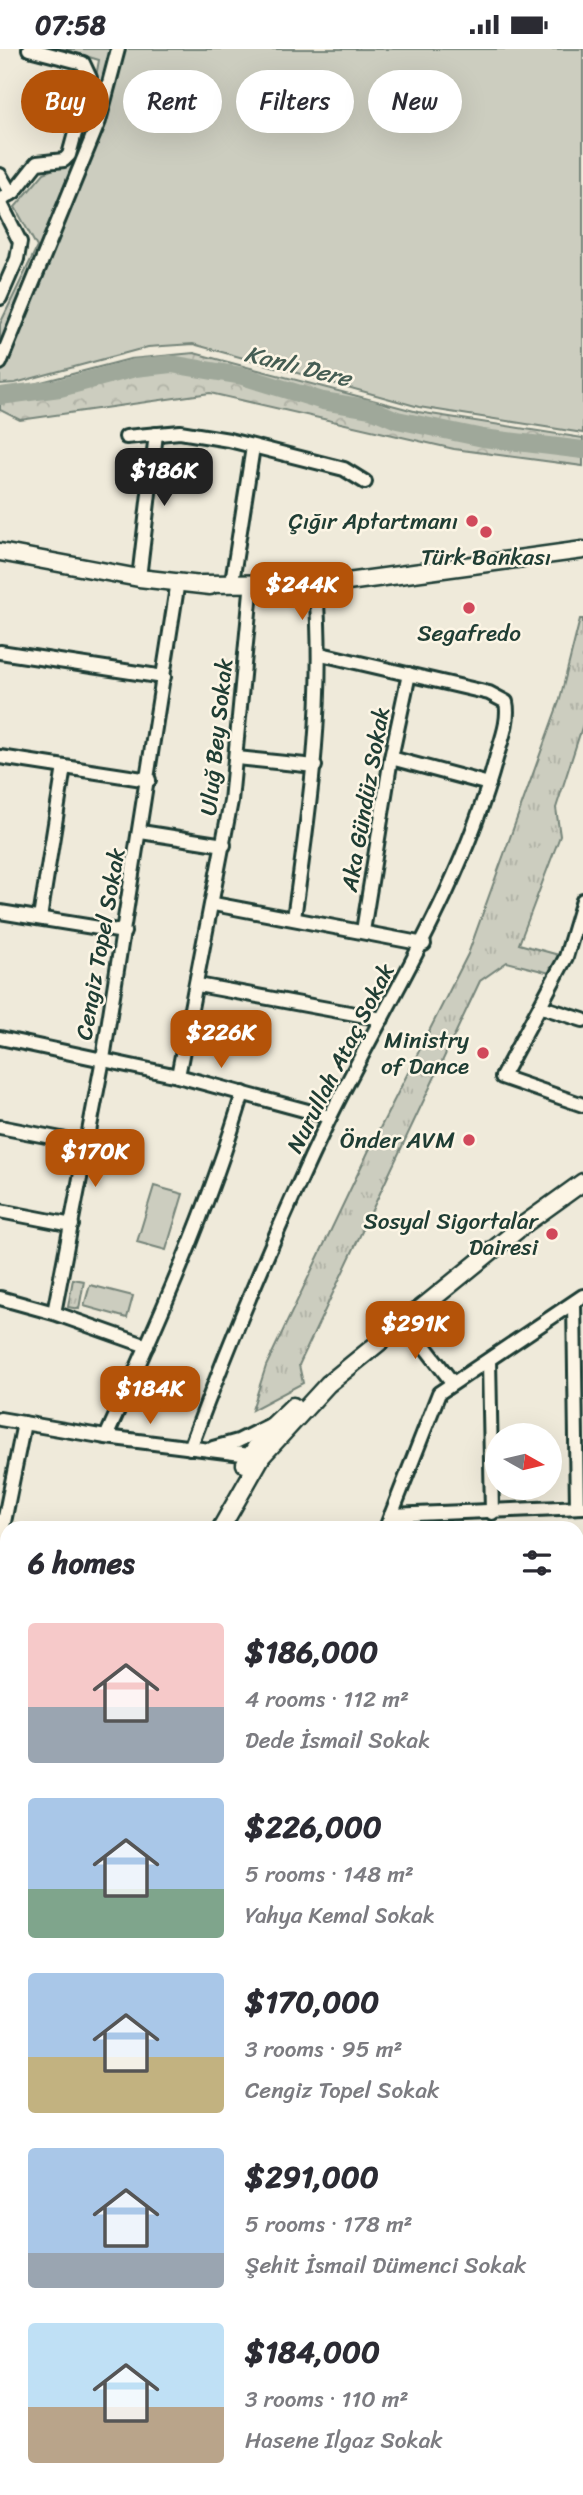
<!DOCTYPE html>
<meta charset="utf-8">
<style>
:root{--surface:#fff;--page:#f2f2f3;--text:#2b2b33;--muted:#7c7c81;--accent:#b45309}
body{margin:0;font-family:Sriracha,sans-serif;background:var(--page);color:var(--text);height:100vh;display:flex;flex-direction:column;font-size:26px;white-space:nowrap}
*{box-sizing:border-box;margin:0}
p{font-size:23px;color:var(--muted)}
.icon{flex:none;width:38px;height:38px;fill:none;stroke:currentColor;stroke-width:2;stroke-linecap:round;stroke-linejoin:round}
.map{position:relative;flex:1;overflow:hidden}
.drawer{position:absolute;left:0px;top:1472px;width:584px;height:975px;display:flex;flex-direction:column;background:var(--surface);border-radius:21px 21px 0 0;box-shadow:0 7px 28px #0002}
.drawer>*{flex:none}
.top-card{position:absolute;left:21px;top:21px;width:542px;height:63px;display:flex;gap:14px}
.needle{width:46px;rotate:98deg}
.buttons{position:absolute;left:485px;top:1374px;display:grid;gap:14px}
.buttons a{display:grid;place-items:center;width:77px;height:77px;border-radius:50%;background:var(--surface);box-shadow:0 7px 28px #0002;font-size:35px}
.price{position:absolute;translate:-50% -60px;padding:0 16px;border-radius:14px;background:var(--accent);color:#fff;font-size:23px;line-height:46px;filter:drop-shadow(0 2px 4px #0008)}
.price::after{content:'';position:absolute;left:50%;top:42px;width:21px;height:16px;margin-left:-10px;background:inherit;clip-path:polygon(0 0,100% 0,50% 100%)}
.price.on{background:#222;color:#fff}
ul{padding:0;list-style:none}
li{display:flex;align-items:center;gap:21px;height:175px;padding:0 28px}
li span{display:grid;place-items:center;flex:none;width:196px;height:140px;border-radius:7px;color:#555}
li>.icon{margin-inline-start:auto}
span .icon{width:84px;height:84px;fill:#fffc;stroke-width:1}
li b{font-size:30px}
h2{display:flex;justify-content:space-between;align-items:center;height:84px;padding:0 28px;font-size:30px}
.pill{padding:0 24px;border-radius:32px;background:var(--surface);box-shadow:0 7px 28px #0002;font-size:24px;line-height:63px}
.pill.on{background:var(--accent);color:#fff}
.status{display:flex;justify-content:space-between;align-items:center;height:49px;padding:0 35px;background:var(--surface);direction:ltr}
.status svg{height:19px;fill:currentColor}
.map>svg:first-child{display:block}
</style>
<div class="status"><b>07:58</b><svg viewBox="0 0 49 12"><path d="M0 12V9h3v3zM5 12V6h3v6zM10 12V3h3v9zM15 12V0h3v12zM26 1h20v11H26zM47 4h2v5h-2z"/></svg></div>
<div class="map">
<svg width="583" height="2446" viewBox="0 0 583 2446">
<defs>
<pattern id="forest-crowns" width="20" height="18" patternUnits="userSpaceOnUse" patternTransform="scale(1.75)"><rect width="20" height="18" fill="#cccdbf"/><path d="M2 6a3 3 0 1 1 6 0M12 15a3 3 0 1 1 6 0" fill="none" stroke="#afb1a5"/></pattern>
<pattern id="park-tufts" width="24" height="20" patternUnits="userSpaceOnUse" patternTransform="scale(1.75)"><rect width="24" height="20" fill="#cccdbf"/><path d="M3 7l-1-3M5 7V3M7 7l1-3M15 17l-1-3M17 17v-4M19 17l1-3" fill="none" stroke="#afb1a5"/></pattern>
</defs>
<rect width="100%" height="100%" fill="#efeada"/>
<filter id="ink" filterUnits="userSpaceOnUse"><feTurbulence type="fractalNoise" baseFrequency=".0143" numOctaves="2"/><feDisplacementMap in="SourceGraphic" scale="14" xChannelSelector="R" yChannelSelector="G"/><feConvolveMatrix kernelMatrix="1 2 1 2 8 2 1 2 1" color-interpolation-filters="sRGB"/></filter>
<g filter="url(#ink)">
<g fill="#cccdbf" stroke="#76857a" stroke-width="2">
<path d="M 62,0 L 583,0 L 583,384 L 419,358 L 193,295 L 148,298 L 15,334 L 0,335 L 0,275 L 37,198 L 15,158 L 44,124 L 75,111 L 91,56 L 99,11 Z"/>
<path d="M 154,1137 L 183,1145 L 166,1201 L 137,1193 Z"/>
<path d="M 90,1236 L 133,1247 L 127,1269 L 84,1257 Z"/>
</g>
<path fill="url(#forest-crowns)" stroke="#76857a" stroke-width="2" d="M 194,304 L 418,363 L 583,389 L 583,417 L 454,400 L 210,344 L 20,371 L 0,361 L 0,339 L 18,339 L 130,310 Z"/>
<g fill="url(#park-tufts)" stroke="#76857a" stroke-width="2">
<path d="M 580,570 L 583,570 L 583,675 L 556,759 L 560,787 L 519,895 L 566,908 L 558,926 L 507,913 L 480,932 L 299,1316 L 303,1334 L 252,1361 L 266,1317 L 371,1097 L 468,905 L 560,650 Z"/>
<path d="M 73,1230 L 84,1232 L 79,1260 L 68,1258 Z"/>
</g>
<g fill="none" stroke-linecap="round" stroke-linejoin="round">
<path stroke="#9fa89a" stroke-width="18" d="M 0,347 L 60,339 L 135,319 L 171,315 L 242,327 L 323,352 L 371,360 L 397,371 L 483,389 L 583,401"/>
<g stroke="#1f3d34" stroke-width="18">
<g id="minor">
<path d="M 0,126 L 11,145"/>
<path d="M 0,249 L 17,210 L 20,193 L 1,155 L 4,148 L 14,143 L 37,114 L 64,111 L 69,106 L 90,29 L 83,14 L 29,0"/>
<path d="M 0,314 L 99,72 L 118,0"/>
<path d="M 126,388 L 180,383 L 229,391 L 344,420 L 365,433"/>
<path d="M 139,529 L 156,385"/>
<path d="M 232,533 L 253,398"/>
<path d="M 0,603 L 164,628"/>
<path d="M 0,708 L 149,731"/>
<path d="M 237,709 L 315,717"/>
<path d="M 391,709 L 489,735"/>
<path d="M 141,783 L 224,796"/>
<path d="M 583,851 L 566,908 L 502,1028 L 583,1056"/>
<path d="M 214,855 L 424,895"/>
<path d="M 0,863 L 124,883"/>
<path d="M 40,869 L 64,718"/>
<path d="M 294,869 C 310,757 325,653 316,540"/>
<path d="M 363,882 L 391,709 L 409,625"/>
<path d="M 198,936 L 382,970"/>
<path d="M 542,958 L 583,971"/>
<path d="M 0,989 L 178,1027 L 330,1068"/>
<path d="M 178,1027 L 231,752 L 251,542"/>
<path d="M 0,1078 L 87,1095"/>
<path d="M 0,1162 L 72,1176"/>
<path d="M 0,1249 L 54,1264 L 147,1297"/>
<path d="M 574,1254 L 577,1458"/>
<path d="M 54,1264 L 103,1010 L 178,532"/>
<path d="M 405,1272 L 452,1333"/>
<path d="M 489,1311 L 492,1464"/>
<path d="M 0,1370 L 106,1388 L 258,1407"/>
<path d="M 106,1388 C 157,1275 208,1162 243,1044"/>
<path d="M 190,1399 C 232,1287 278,1176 330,1068 C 389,949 461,840 496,710 C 501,692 510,671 506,653 L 489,644 L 321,605"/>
<path d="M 213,1399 L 238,1392 L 270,1376"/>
<path d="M 391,1466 L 583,1458"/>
<path d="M 386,1479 L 439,1344 L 583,1247"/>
<path d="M 0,1493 L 24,1374"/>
<path d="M 581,1551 L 583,1590"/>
<path d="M 578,1611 L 583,1610"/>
<path d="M 578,1714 L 583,1715"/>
<path d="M 578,1785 L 583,1785"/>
<path d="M 578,1838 L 583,1838"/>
<path d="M 578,1906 L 583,1906"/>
<path d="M 578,2010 L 583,2011"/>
<path d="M 578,2086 L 583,2087"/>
<path d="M 0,2114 L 7,2117"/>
<path d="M 0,2366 L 7,2344"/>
<path d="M 578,2375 L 583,2360"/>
<path d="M 423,2440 L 438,2446"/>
<path d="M 157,2446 L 160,2440"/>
<path d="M 318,2446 L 321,2440"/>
<path d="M 553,2446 L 555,2440"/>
</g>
</g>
<g stroke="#1f3d34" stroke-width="21">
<g id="major">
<path d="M 0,503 L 139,529 L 210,537"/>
<path d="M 201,535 L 340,534 L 583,501"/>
<path d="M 245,1415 L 265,1384 L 293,1357"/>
<path d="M 221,1479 L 262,1407 L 328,1335 L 526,1174 L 583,1133"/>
<path d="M 0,1538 L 7,1539"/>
<path d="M 578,1551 L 583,1551"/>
<path d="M 0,2072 L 7,2046"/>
<path d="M 0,2321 L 7,2325"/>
<path d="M 0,2335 L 7,2339"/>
<path d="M 215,2440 L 228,2446"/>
</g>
</g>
<use href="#minor" stroke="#fcf5e5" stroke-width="12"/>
<use href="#major" stroke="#fcf5e5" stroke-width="16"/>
</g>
</g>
<g fill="#d1495b" stroke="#fcf5e5" stroke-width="2.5">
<circle cx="472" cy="472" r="7"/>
<circle cx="486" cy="483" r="7"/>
<circle cx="469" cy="559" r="7"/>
<circle cx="483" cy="1004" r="7"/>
<circle cx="469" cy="1091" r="7"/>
<circle cx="552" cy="1185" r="7"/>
</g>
<g text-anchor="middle" stroke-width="5" stroke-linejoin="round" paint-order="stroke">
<g font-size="23" fill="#1f3d34" stroke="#fcf5e5" text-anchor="end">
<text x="458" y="480">Çığır Aptartmanı</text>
<text x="486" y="516" text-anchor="middle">Türk Bankası</text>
<text x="469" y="592" text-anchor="middle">Segafredo</text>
<text x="469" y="999">Ministry<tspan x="469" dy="26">of Dance</tspan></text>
<text x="455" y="1099">Önder AVM</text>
<text x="538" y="1180">Sosyal Sigortalar<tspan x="538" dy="26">Dairesi</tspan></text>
</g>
<g font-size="23" fill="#1f3d34" stroke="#fcf5e5">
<text transform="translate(216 688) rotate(-84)" y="8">Uluğ Bey Sokak</text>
<text transform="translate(365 750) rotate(-80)" y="8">Aka Gündüz Sokak</text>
<text transform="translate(100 895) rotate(-80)" y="8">Cengiz Topel Sokak</text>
<text transform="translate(340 1009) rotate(-63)" y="8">Nurullah Ataç Sokak</text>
</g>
<g font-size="24" font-style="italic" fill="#455d53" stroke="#fcf5e5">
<text transform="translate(298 317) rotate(14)" y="8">Kanlı Dere</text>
</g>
</g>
</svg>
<div class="buttons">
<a><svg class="needle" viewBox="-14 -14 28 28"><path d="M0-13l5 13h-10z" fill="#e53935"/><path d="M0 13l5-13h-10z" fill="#7c7c81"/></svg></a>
</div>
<b class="price on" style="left:164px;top:459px">$186K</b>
<b class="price" style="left:302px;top:573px">$244K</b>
<b class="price" style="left:221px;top:1021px">$226K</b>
<b class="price" style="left:95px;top:1140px">$170K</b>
<b class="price" style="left:415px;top:1312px">$291K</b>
<b class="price" style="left:150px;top:1377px">$184K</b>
<div class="top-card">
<a class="pill on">Buy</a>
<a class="pill">Rent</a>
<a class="pill">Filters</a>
<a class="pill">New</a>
</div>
<section class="drawer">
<h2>6 homes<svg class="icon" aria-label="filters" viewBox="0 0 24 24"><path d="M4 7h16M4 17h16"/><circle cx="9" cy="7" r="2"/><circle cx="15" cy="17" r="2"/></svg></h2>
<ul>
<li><span style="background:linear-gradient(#f6c9c9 60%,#9aa5b1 0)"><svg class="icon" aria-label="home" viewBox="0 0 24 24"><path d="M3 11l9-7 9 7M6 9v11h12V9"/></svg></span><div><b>$186,000</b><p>4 rooms · 112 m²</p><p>Dede İsmail Sokak</p></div></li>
<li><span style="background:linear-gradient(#a9c7e8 65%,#7fa58c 0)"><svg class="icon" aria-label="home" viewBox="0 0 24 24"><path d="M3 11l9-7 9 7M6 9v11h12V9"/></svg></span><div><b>$226,000</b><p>5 rooms · 148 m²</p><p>Yahya Kemal Sokak</p></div></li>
<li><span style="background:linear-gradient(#a9c7e8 60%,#c2b280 0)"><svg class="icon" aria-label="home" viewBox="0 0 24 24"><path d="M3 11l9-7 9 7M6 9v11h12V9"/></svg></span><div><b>$170,000</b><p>3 rooms · 95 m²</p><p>Cengiz Topel Sokak</p></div></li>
<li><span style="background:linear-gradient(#a9c7e8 75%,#9aa5b1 0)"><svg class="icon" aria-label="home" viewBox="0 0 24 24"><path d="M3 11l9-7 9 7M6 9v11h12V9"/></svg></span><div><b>$291,000</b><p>5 rooms · 178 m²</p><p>Şehit İsmail Dümenci Sokak</p></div></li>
<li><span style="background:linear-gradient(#bfe0f5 60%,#b9a48a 0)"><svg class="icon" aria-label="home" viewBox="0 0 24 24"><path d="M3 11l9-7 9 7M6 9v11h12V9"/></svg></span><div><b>$184,000</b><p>3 rooms · 110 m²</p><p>Hasene Ilgaz Sokak</p></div></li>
</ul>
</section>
</div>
